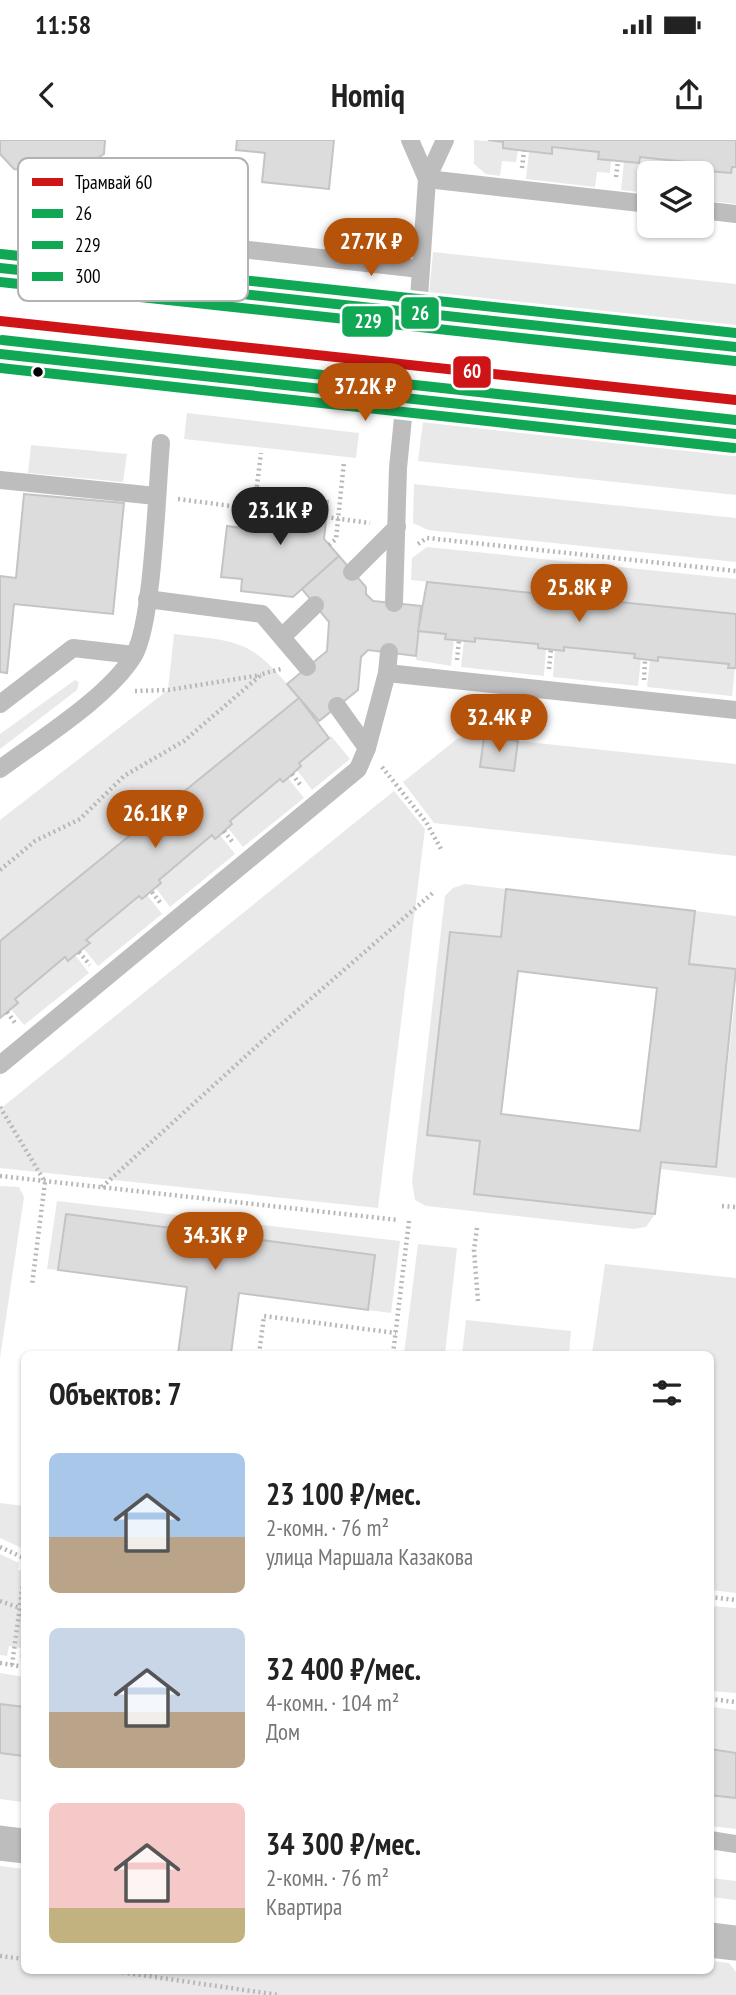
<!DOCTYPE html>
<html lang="ru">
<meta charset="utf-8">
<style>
:root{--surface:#fff;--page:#f6f6f6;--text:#222;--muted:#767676;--accent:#b45309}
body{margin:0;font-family:"PT Sans Narrow",sans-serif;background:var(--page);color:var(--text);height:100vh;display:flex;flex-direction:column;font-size:26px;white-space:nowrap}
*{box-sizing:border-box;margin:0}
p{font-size:23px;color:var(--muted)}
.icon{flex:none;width:38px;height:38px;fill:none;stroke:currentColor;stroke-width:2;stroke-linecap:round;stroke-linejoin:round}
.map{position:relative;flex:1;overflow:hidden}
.details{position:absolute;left:21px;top:1211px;width:693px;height:623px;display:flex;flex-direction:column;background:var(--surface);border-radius:10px;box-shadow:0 2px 5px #0004}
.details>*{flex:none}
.tools{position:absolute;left:637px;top:21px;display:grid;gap:14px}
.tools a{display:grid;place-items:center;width:77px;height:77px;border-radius:10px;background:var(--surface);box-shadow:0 2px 5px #0004;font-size:35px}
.price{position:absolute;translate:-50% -60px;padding:0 16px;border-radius:24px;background:var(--accent);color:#fff;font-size:23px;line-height:46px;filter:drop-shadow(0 2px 4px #0008)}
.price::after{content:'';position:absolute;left:50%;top:42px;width:21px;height:16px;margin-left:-10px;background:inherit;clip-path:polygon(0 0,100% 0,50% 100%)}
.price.active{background:#222;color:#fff}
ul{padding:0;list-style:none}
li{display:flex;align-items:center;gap:21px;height:175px;padding:0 28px}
li span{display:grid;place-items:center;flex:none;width:196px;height:140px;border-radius:10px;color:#555}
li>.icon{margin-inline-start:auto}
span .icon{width:84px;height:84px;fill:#fffc;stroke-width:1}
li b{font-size:30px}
h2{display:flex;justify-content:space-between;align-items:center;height:84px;padding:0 28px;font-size:30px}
.status{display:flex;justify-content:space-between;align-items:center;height:49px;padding:0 35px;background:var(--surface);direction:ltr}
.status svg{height:19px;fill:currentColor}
header{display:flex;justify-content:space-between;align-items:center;height:91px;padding:0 28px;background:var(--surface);font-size:32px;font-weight:700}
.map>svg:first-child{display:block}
</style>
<div class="status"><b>11:58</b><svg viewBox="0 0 49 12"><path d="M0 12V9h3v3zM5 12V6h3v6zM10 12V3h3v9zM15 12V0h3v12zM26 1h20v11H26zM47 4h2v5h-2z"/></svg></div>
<header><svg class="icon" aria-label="back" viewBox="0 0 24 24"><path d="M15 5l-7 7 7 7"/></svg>Homiq<svg class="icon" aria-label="share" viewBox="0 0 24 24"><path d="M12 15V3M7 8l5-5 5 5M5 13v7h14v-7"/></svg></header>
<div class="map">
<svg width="736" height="1855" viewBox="0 0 736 1855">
<rect width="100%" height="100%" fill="#fff"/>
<g fill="#e9e9e9">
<path d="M 474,0 L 503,2 L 503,8 L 518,10 L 516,22 L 502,21 L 500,36 L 486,34 L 474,24 Z"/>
<path d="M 552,7 L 599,12 L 598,19 L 611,20 L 610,33 L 597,32 L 595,47 L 526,39 L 529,12 L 551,14 Z"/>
<path d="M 640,17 L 686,22 L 699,30 L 698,33 L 649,33 L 649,53 L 621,50 L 624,22 L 639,23 Z"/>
<path d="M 732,27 L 736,27 L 736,64 L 710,61 L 713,31 L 731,33 Z"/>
<path d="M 433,112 L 736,144 L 736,186 L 429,155 Z"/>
<path d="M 187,273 L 359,293 L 356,318 L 184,299 Z"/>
<path d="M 423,282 L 736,316 L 736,355 L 418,321 Z"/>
<path d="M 31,305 L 127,314 L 123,342 L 28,333 Z"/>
<path d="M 414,344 L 736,378 L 736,422 L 428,390 L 413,383 Z"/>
<path d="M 427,407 L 736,439 L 736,474 L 411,440 L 412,418 Z"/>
<path d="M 418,491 L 446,494 L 445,499 L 454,500 L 451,526 L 416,520 Z"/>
<path d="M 174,494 C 247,502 251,501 299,558 L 0,801 L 0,680 L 168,550 Z"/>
<path d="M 475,498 L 538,504 L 546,509 L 544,536 L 461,527 L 464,501 L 474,502 Z"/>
<path d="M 564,507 L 635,514 L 634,518 L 641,519 L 638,546 L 553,537 L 555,510 L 564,511 Z"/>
<path d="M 658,517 L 729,524 L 728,528 L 735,528 L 732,556 L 647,547 L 650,520 L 657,521 Z"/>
<path d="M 75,540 L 79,542 L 77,550 L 0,609 L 0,594 Z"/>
<path d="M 331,596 L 350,619 L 312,650 L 297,630 L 301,627 L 299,623 Z"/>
<path d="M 469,596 L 484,597 L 480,627 L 514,631 L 518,601 L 736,624 L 736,716 L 434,683 L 403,642 L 457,599 Z"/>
<path d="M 288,638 L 304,658 L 243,707 L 228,688 L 232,684 L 230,681 L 280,639 Z"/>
<path d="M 394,651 L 425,689 L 378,1068 L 0,1028 L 0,969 Z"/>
<path d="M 212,695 L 215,699 L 220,695 L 235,714 L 170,767 L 156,748 L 161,743 L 159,740 Z"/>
<path d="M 465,744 L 506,749 L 501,797 L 450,792 L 427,995 L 480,1001 L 474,1054 L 655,1074 L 646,1087 L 634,1089 L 426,1066 L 415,1060 L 412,1042 L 445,756 L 453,748 Z"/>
<path d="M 147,755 L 162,774 L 98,826 L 83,808 L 89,803 L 86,800 L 139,756 L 142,759 Z"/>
<path d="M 695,771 L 736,776 L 736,829 L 689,824 Z"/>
<path d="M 75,815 L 89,833 L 24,885 L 11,869 L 18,863 L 15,859 L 65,817 L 68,821 Z"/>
<path d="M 736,851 L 736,1038 L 660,1029 L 661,1022 L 716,1027 Z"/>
<path d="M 0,1046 L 19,1047 L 24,1057 L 0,1218 Z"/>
<path d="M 57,1061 L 400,1101 L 391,1173 L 368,1170 L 375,1115 L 66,1074 L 58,1130 L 47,1129 Z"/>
<path d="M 418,1104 L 457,1108 L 445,1214 L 404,1214 Z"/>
<path d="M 605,1124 L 736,1138 L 736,1453 L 711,1450 L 710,1214 L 592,1214 Z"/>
<path d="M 466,1180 L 571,1191 L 569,1214 L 462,1214 Z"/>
<path d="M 0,1363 L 24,1366 L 24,1409 L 0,1398 Z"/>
<path d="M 0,1414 L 19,1423 L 18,1430 L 24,1431 L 24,1518 L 20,1518 L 21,1508 L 9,1506 L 7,1516 L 0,1515 Z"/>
<path d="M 711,1466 L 736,1468 L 736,1553 L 711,1551 Z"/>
<path d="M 0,1533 L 24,1537 L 24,1567 L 0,1564 Z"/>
<path d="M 711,1567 L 736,1570 L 736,1613 L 711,1609 Z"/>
<path d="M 0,1613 L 24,1616 L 22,1662 L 0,1659 Z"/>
<path d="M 711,1655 L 736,1658 L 736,1689 L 711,1686 Z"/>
<path d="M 0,1726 L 24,1729 L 24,1830 L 710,1830 L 711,1821 L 729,1823 L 736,1832 L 736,1855 L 0,1855 Z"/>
<path d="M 711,1738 L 736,1741 L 736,1760 L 711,1757 Z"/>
</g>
<g fill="#dcdcdc" stroke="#c4c4c4" stroke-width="2" fill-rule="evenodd">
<path d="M 0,0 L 105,0 L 104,14 L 71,35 L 14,29 L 0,14 Z"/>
<path d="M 237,0 L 334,0 L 329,49 L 262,42 L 265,13 L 236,10 Z"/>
<path d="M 488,0 L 736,0 L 736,27 L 732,27 L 731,33 L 685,29 L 686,22 L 640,17 L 639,23 L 598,19 L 599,12 L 552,7 L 552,14 L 518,10 L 503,8 L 503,2 Z"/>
<path d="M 24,354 L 124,363 L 113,474 L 14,464 L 7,533 L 0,532 L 0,436 L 16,438 Z"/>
<path d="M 262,354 L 328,361 L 324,399 L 339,416 L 293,457 L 241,451 L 242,439 L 221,437 L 227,386 L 257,390 Z"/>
<path d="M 339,416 L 366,447 L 366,454 L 373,461 L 421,466 L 416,516 L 368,510 L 361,517 L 358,550 L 319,581 L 287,544 L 327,511 L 329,482 L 302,449 Z"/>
<path d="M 427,442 L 736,474 L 736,528 L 728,528 L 729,524 L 658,517 L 658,521 L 641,519 L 634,518 L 635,514 L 564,507 L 564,511 L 538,508 L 538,504 L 475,498 L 475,502 L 445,499 L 446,494 L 418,491 Z"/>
<path d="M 299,558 L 329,598 L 299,623 L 301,626 L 288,638 L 283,642 L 280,639 L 230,681 L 232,684 L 220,695 L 215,699 L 212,695 L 159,740 L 161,743 L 142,759 L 139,756 L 86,800 L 90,803 L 75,815 L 68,821 L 65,817 L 15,859 L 18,863 L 0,878 L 0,801 Z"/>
<path d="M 484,597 L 518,601 L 514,631 L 480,627 Z"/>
<path d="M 506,749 L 695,771 L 689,824 L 736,829 L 716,1027 L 661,1022 L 655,1074 L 474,1054 L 480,1001 L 427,995 L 450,792 L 501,797 ZM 518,831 L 657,848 L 640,991 L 501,974 Z"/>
<path d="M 66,1074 L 375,1115 L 368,1170 L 239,1153 L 231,1214 L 178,1214 L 187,1147 L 58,1130 Z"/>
<path d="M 0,1564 L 24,1567 L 24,1616 L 0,1613 Z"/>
<path d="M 710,1609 L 736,1613 L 736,1658 L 710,1655 Z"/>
</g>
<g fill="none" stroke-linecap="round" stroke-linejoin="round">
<g stroke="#b8b8b8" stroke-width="4.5" stroke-dasharray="2 3.5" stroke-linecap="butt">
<path d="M 522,28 L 524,11"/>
<path d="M 616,37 L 618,21"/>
<path d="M 705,47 L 707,31"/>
<path d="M 178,359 L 254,369 L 261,313"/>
<path d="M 326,377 L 370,383"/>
<path d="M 252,389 L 254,369 L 260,369"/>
<path d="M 418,404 L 427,398 L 736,431"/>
<path d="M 329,405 L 336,399 L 344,322"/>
<path d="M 457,520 L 459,500"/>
<path d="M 549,529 L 551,509"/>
<path d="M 644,540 L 645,520"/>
<path d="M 135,551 L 168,550 L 261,535"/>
<path d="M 382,627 L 426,682 L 441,709"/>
<path d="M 292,634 L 302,647"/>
<path d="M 224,691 L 234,704"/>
<path d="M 0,730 L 35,701 L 80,679 L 124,636 L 184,601 L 262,534 L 281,529"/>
<path d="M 152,752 L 162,765"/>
<path d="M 79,812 L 90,825"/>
<path d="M 7,872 L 15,883"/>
<path d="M 0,967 L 45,1042 L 32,1145"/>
<path d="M 0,1036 L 398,1080"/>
<path d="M 102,1047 L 269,895 L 435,751"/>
<path d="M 722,1066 L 736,1067"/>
<path d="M 477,1088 L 474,1110 L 478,1161"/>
<path d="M 259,1214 L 264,1176 L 396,1193"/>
<path d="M 393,1214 L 409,1081"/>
<path d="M 0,1407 L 24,1418"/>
<path d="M 710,1457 L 736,1460"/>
<path d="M 0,1461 L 20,1468"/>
<path d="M 0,1523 L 24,1527"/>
<path d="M 12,1525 L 24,1436"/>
<path d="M 710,1559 L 736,1562"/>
<path d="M 0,1816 L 24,1819"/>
<path d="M 106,1830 L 279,1855"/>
</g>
<g stroke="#bdbdbd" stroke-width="18">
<path d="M 410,0 L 427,39 L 649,64"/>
<path d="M 702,70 L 736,74"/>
<path d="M 177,102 L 420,129"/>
<path d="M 418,173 L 427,39 L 445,0"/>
<path d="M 0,340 L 156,356"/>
<path d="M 352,432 L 397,387"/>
<path d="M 147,459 L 262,474 L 307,527"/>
<path d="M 394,463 L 398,328 L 405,258"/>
<path d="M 283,496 L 315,465"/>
<path d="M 389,512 L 387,533 L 736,570"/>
<path d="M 0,564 L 73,508 L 134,515"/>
<path d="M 337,566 L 367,608"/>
<path d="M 0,629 C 39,600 110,556 134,515 C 153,483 157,347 161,303"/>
<path d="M 0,925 L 358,629 L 367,608 L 387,533"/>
<path d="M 710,1700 L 736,1704"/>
</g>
<g stroke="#bdbdbd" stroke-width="35">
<path d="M 0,1703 L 24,1706"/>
<path d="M 710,1800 L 736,1803"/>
</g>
<g stroke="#bdbdbd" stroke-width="38">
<path d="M 0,128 L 736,207"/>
<path d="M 0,214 L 736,294"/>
</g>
<g stroke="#fff" stroke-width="16">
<g id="bus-1">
<path d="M 0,128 L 736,207"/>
<path d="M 0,214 L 736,294"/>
</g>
</g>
<g stroke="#fff" stroke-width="16">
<g id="bus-2">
<path d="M 0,142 L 735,221"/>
<path d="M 0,228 L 734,308"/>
</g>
</g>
<g stroke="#fff" stroke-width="16">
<g id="bus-3">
<path d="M 1,114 L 736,193"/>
<path d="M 2,200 L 736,280"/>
</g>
</g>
<use href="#bus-1" stroke="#10a855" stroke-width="10"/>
<use href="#bus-2" stroke="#10a855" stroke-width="10"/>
<use href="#bus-3" stroke="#10a855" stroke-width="10"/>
<g stroke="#fff" stroke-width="16">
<path id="tram-1" d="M 0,181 L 736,260"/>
</g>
<use href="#tram-1" stroke="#ce1417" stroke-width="10"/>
</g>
<circle fill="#000" stroke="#fff" stroke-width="2.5" cx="38" cy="232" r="6"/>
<rect x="18" y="18" width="230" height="143" rx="10" fill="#fff" stroke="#b2b2b2" stroke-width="2"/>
<rect x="32" y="38" width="31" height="8" fill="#ce1417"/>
<rect x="32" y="69" width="31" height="9" fill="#10a855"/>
<rect x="32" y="101" width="31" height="8" fill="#10a855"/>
<rect x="32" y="132" width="31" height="9" fill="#10a855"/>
<g font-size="19" fill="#000">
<text x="75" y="49">Трамвай 60</text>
<text x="75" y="80">26</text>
<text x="75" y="112">229</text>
<text x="75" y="143">300</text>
</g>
<g stroke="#fff" stroke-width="2.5">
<rect x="400" y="156" width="40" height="34" rx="7" fill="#10a855"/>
<rect x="341" y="165" width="53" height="33" rx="7" fill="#10a855"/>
<rect x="452" y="215" width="40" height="34" rx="7" fill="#ce1417"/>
</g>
<g font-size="19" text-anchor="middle" font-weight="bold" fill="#fff">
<text x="420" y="180">26</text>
<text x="368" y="188">229</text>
<text x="472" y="238">60</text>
</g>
</svg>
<div class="tools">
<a><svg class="icon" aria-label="layers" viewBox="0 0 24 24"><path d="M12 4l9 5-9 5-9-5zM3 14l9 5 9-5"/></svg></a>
</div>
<b class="price" style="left:371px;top:138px">27.7K ₽</b>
<b class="price" style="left:365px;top:283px">37.2K ₽</b>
<b class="price active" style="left:280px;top:407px">23.1K ₽</b>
<b class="price" style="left:579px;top:484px">25.8K ₽</b>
<b class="price" style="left:499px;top:614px">32.4K ₽</b>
<b class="price" style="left:155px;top:710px">26.1K ₽</b>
<b class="price" style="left:215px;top:1132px">34.3K ₽</b>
<section class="details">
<h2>Объектов: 7<svg class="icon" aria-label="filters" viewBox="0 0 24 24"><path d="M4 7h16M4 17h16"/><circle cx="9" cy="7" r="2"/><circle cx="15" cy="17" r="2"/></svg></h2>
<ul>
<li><span style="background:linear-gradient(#a9c7e8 60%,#b9a48a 0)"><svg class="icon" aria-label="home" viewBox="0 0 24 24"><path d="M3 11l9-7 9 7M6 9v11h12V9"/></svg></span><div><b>23 100 ₽/мес.</b><p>2-комн. · 76 m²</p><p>улица Маршала Казакова</p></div></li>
<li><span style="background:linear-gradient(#c9d6e8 60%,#b9a48a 0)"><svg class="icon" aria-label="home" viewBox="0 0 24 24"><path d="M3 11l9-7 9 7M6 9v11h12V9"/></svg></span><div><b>32 400 ₽/мес.</b><p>4-комн. · 104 m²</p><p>Дом</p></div></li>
<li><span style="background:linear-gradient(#f6c9c9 75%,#c2b280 0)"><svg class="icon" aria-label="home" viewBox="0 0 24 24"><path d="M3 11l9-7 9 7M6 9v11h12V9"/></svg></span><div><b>34 300 ₽/мес.</b><p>2-комн. · 76 m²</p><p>Квартира</p></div></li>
</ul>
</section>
</div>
